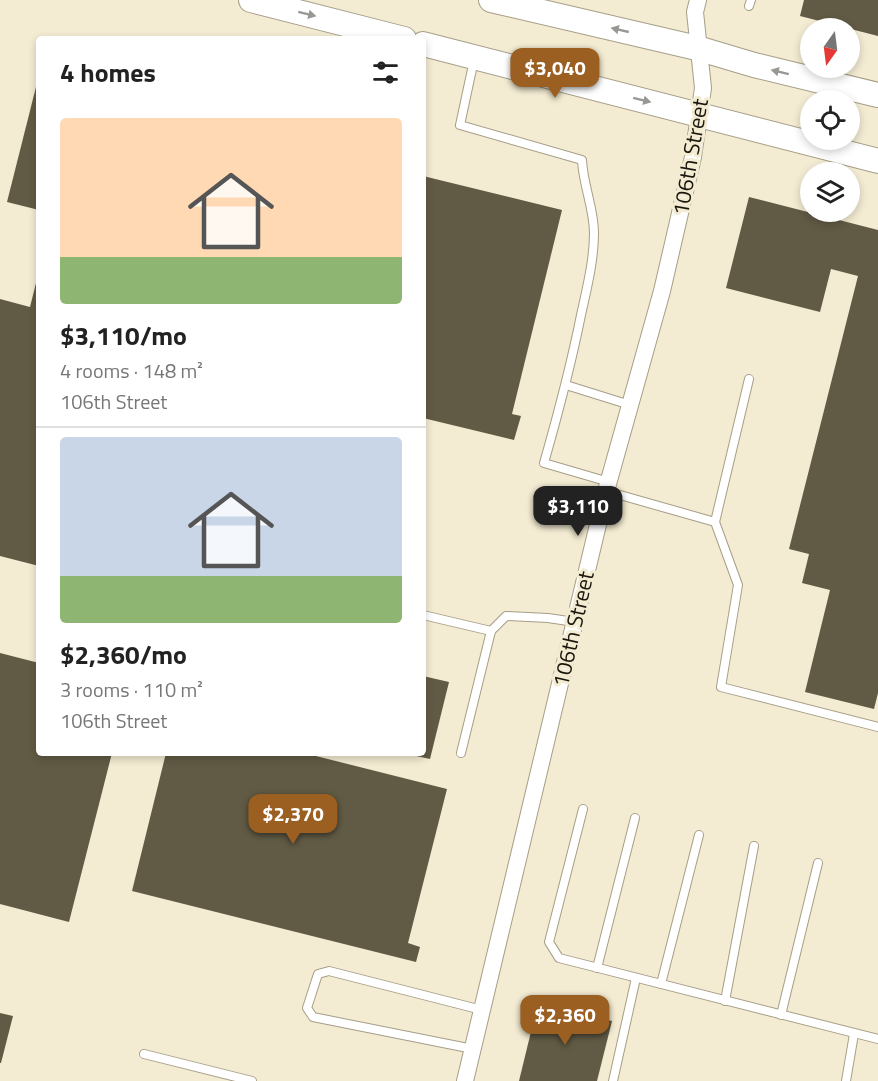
<!DOCTYPE html>
<meta charset="utf-8">
<style>
:root{--surface:#fff;--page:#f2f2f2;--text:#222;--muted:#767676;--line:#e0e0e0;--accent:#9b5f21}
body{margin:0;font-family:"Titillium Web",sans-serif;background:var(--page);color:var(--text);height:100vh;display:flex;flex-direction:column;font-size:22px;white-space:nowrap}
*{box-sizing:border-box;margin:0}
p{font-size:20px;color:var(--muted)}
.icon{flex:none;width:33px;height:33px;fill:none;stroke:currentColor;stroke-width:2;stroke-linecap:round;stroke-linejoin:round}
.map{position:relative;flex:1;overflow:hidden}
.drawer{position:absolute;left:36px;top:36px;width:390px;height:720px;display:flex;flex-direction:column;background:var(--surface);border-radius:6px;box-shadow:0 3px 9px #0003}
.drawer>*{flex:none}
.needle{width:39px;rotate:194deg}
.buttons{position:absolute;left:800px;top:18px;display:grid;gap:12px}
.buttons a{display:grid;place-items:center;width:60px;height:60px;border-radius:50%;background:var(--surface);box-shadow:0 3px 9px #0003;font-size:30px}
.price{position:absolute;translate:-50% -51px;padding:0 14px;border-radius:12px;background:var(--accent);color:#fff;font-size:20px;line-height:39px;filter:drop-shadow(0 2px 3px #0008)}
.price::after{content:'';position:absolute;left:50%;top:36px;width:18px;height:14px;margin-left:-9px;background:inherit;clip-path:polygon(0 0,100% 0,50% 100%)}
.price.on{background:#222;color:#fff}
ul{padding:0;list-style:none}
li{display:grid;align-content:center;gap:12px;height:318px;padding:0 24px}
li+li{border-top:2px solid var(--line)}
li span{display:grid;place-items:center;height:186px;border-radius:6px;color:#555}
li>.icon{margin-inline-start:auto}
span .icon{width:108px;height:108px;fill:#fffc;stroke-width:1}
li b{font-size:26px}
h2{display:flex;justify-content:space-between;align-items:center;height:72px;padding:0 24px;font-size:26px}
.map>svg:first-child{display:block}
</style>
<div class="map">
<svg width="878" height="1081" viewBox="0 0 878 1081">
<rect width="100%" height="100%" fill="#f3ebd2"/>
<g fill="#615b45">
<path d="M 804,0 L 878,0 L 878,36 L 800,16 Z"/>
<path d="M 38,79 L 39,79 L 39,210 L 7,202 Z"/>
<path d="M 423,176 L 562,210 L 512,414 L 521,416 L 514,440 L 423,418 Z"/>
<path d="M 749,197 L 878,230 L 878,693 L 874,709 L 805,692 L 830,590 L 802,583 L 809,554 L 789,549 L 858,276 L 831,269 L 820,312 L 726,288 Z"/>
<path d="M 38,275 L 39,275 L 39,566 L 0,556 L 0,299 L 30,307 Z"/>
<path d="M 0,653 L 39,663 L 39,753 L 112,753 L 69,922 L 0,904 Z"/>
<path d="M 423,676 L 449,682 L 430,759 L 407,754 L 423,753 Z"/>
<path d="M 166,753 L 304,753 L 447,789 L 408,943 L 420,947 L 416,962 L 132,891 Z"/>
<path d="M 538,1003 L 612,1021 L 597,1081 L 519,1081 Z"/>
<path d="M 0,1013 L 13,1016 L 1,1063 L 0,1063 Z"/>
</g>
<g fill="none" stroke-linecap="round" stroke-linejoin="round">
<g stroke="#a69e87" stroke-width="10">
<g id="service">
<path d="M 749,6 L 751,0"/>
<path d="M 474,60 L 460,125 L 582,160 C 583,185 594,208 594,233 C 594,260 587,288 581,315 C 571,365 558,414 544,463 L 609,482"/>
<path d="M 566,385 L 630,405"/>
<path d="M 606,491 L 715,522 L 738,585 L 721,687 L 878,727"/>
<path d="M 715,522 L 749,379"/>
<path d="M 423,615 L 491,631"/>
<path d="M 461,753 L 491,631 L 506,616 L 548,618 L 575,622"/>
<path d="M 583,809 L 549,942 L 559,958 L 878,1039"/>
<path d="M 597,968 L 635,818"/>
<path d="M 661,984 L 699,835"/>
<path d="M 725,1001 L 754,846"/>
<path d="M 781,1015 L 818,863"/>
<path d="M 473,1049 L 313,1017 L 307,1008 L 318,974 L 329,971 L 482,1010"/>
<path d="M 144,1054 L 252,1081"/>
<path d="M 613,1081 L 636,978"/>
<path d="M 846,1081 L 854,1034"/>
</g>
</g>
<g stroke="#a69e87" stroke-width="18">
<path id="minor" d="M 465,1081 L 606,491 L 662,291 L 693,157 L 703,88 L 695,12 L 698,0"/>
</g>
<g stroke="#a69e87" stroke-width="26">
<g id="secondary">
<path d="M 251,0 L 404,39"/>
<path d="M 491,0 L 697,48 L 754,65 L 878,95"/>
<path d="M 423,44 L 878,161"/>
</g>
</g>
<use href="#service" stroke="#fff" stroke-width="8"/>
<use href="#minor" stroke="#fff" stroke-width="16"/>
<use href="#secondary" stroke="#fff" stroke-width="24"/>
</g>
<defs><path id="oneway-solid" d="M-6-.8H1V-3.2L6.5 0L1 3.2V.8H-6Z" transform="scale(1.5)"/></defs>
<g fill="#989793">
<use href="#oneway-solid" transform="translate(307 14) rotate(14)"/>
<use href="#oneway-solid" transform="translate(620 30) rotate(-167)"/>
<use href="#oneway-solid" transform="translate(780 72) rotate(-166)"/>
<use href="#oneway-solid" transform="translate(642 100) rotate(14)"/>
</g>
<g text-anchor="middle" stroke-width="6" stroke-linejoin="round" paint-order="stroke">
<g font-size="22" fill="#1a170e" stroke="#f3ebd2">
<text transform="translate(690 157) rotate(-80)" y="8">106th Street</text>
<text transform="translate(573 629) rotate(-77)" y="8">106th Street</text>
</g>
</g>
</svg>
<div class="buttons">
<a><svg class="needle" viewBox="-14 -14 28 28"><path d="M0-13l5 13h-10z" fill="#e53935"/><path d="M0 13l5-13h-10z" fill="#767676"/></svg></a>
<a><svg class="icon" aria-label="locate" viewBox="0 0 24 24"><circle cx="12" cy="12" r="6"/><path d="M12 2v4M12 18v4M2 12h4M18 12h4"/></svg></a>
<a><svg class="icon" aria-label="layers" viewBox="0 0 24 24"><path d="M12 4l9 5-9 5-9-5zM3 14l9 5 9-5"/></svg></a>
</div>
<b class="price" style="left:555px;top:99px">$3,040</b>
<b class="price on" style="left:578px;top:537px">$3,110</b>
<b class="price" style="left:293px;top:845px">$2,370</b>
<b class="price" style="left:565px;top:1046px">$2,360</b>
<section class="drawer">
<h2>4 homes<svg class="icon" aria-label="filters" viewBox="0 0 24 24"><path d="M4 7h16M4 17h16"/><circle cx="9" cy="7" r="2"/><circle cx="15" cy="17" r="2"/></svg></h2>
<ul>
<li><span style="background:linear-gradient(#ffd9b3 75%,#8fb573 0)"><svg class="icon" aria-label="home" viewBox="0 0 24 24"><path d="M3 11l9-7 9 7M6 9v11h12V9"/></svg></span><div><b>$3,110/mo</b><p>4 rooms · 148 m²</p><p>106th Street</p></div></li>
<li><span style="background:linear-gradient(#c9d6e8 75%,#8fb573 0)"><svg class="icon" aria-label="home" viewBox="0 0 24 24"><path d="M3 11l9-7 9 7M6 9v11h12V9"/></svg></span><div><b>$2,360/mo</b><p>3 rooms · 110 m²</p><p>106th Street</p></div></li>
</ul>
</section>
</div>
